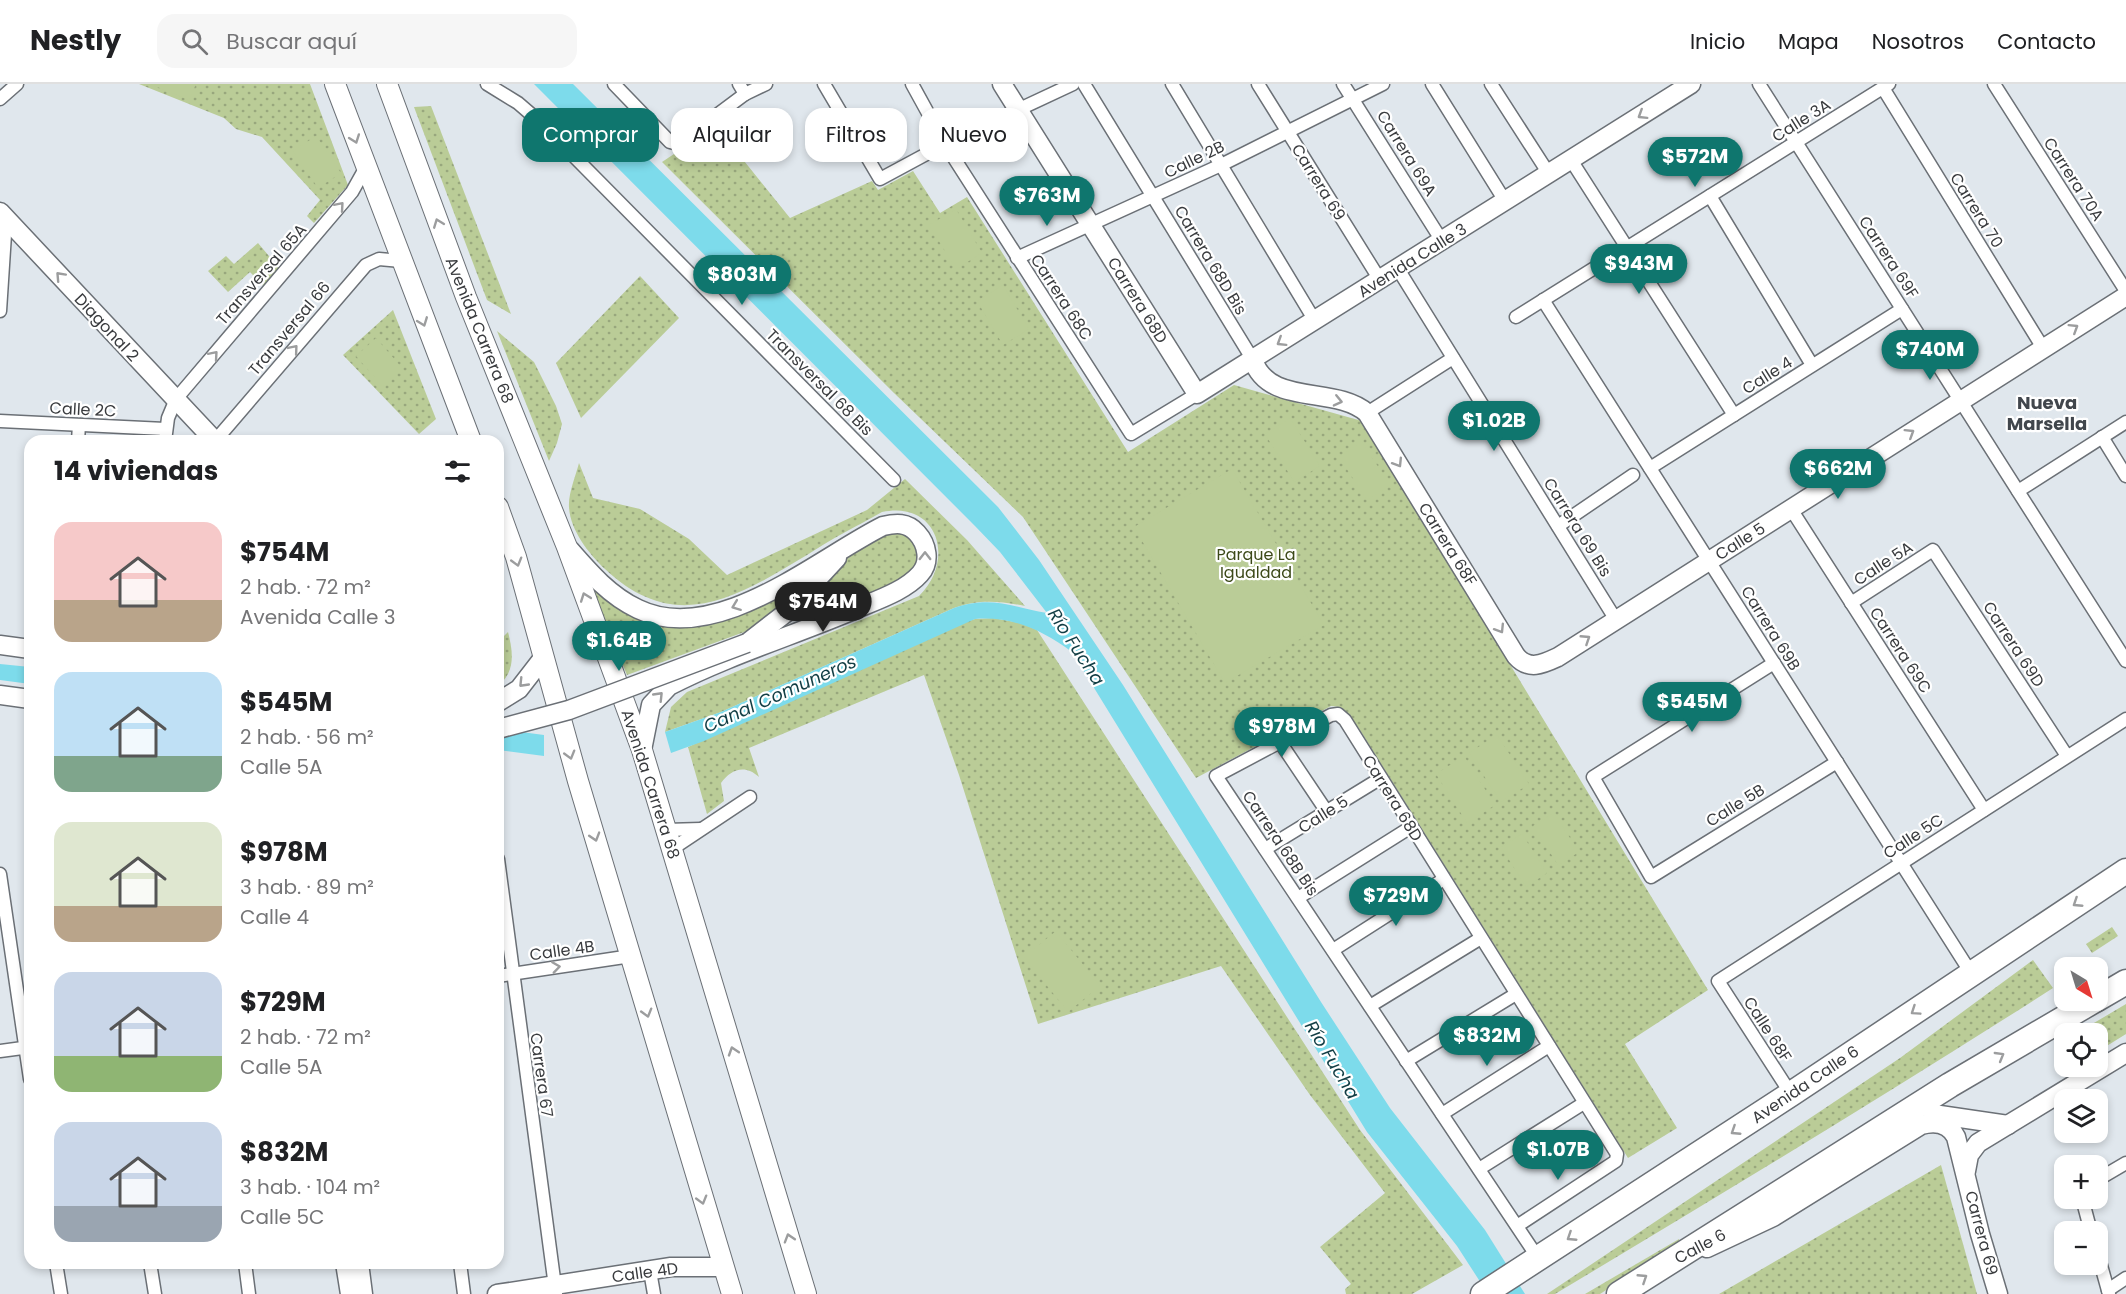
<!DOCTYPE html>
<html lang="es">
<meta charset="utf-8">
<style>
:root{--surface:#fff;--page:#f6f6f6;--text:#202124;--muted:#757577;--line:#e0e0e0;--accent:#0f766e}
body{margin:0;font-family:Poppins,sans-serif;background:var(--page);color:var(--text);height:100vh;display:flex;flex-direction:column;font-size:22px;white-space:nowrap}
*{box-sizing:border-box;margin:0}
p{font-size:20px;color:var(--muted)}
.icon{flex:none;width:33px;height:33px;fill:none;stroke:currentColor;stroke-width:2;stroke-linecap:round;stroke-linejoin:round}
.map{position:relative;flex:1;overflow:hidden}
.details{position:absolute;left:24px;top:351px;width:480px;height:834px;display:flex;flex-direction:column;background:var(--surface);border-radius:18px;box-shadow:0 3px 9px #0003}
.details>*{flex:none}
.banner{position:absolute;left:522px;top:24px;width:570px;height:54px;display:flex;gap:12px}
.needle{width:39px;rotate:142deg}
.controls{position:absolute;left:2054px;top:873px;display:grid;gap:12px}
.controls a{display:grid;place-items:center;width:54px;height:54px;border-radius:12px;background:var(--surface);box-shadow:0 3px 9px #0003;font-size:30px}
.price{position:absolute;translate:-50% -51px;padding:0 14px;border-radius:21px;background:var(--accent);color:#fff;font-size:20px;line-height:39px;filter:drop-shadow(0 2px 3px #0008)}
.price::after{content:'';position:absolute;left:50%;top:36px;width:18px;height:14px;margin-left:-9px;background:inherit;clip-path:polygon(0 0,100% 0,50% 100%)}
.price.current{background:#222;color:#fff}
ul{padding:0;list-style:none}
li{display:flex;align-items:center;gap:18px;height:150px;padding:0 30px}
li span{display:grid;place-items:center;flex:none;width:168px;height:120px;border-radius:18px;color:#555}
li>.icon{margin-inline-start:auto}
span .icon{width:72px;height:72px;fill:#fffc;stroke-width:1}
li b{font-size:26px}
h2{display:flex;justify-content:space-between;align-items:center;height:72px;padding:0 30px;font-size:26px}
.chip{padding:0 21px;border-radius:18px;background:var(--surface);box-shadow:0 3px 9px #0003;font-size:21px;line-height:54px}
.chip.current{background:var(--accent);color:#fff}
header{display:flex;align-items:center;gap:36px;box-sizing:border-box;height:84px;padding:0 30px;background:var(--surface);border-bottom:2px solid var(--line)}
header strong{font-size:28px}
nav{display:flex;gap:33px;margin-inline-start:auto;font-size:21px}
.search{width:420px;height:54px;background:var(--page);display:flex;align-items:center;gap:15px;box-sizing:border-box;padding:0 21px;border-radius:18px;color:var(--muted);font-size:22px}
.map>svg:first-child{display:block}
</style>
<header>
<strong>Nestly</strong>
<div class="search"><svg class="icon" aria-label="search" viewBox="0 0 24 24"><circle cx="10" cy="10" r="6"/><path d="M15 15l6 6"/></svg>Buscar aquí</div>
<nav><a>Inicio</a><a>Mapa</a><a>Nosotros</a><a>Contacto</a></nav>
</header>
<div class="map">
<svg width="2126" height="1210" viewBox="0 0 2126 1210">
<defs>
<pattern id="green-dots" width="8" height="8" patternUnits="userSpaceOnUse" patternTransform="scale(1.5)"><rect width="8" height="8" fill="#bacc97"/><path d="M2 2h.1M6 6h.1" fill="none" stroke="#98a77d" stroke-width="1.8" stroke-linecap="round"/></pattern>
</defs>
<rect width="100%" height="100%" fill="#e0e7ed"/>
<g fill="url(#green-dots)">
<path d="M 139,0 L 310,0 L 348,101 L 314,139 L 307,132 L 320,116 L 262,53 L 236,45 L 224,34 Z"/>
<path d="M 431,22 L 511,230 L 487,216 L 414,23 Z"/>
<path d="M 716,42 L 790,134 L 872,97 L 878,106 L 913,87 L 940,129 L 967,113 L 1128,368 L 1234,301 L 1362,337 L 1708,906 L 1625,960 L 1677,1044 L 1628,1074 L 1358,643 L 1340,623 L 1331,622 L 1196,694 L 1023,433 L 894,309 L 662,78 Z"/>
<path d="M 258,159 L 285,191 L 269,208 L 250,188 L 228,208 L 208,187 L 226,172 L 234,180 Z"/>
<path d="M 640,192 L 679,234 L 581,334 L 556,279 Z"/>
<path d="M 393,226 L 436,335 L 419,350 L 343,271 Z"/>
<path d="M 497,247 L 534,278 L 556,322 L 562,340 L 557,359 L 549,377 Z"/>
<path d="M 579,379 L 593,414 L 640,425 L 689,455 L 727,491 L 867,426 L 905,395 L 967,456 L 1025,522 C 999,517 979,515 954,524 L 721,628 L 665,648 L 671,623 L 687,608 L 919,512 C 956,476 938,416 882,428 C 857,442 831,455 807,471 C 737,513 676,552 605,485 C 589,470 570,446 569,423 C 568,410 576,391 579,379 Z"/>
<path d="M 907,447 L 922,475 L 912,490 L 872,510 L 799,526 L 800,522 L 863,459 L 876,450 Z"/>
<path d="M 815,490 L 768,534 L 747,547 L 627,591 L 588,496 L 676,539 Z"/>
<path d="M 993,534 L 1021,539 L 1037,546 L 1360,1046 L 1463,1181 L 1412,1210 L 1346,1210 L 1345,1205 L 1351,1200 L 1320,1163 L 1385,1109 L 1310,1011 L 1221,882 L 1038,940 L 959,691 L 924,591 L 749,664 L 759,693 C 745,680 731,685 721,699 L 724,717 L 707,730 L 688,663 L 959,540 L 975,535 Z"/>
<path d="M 508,548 C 513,568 516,587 498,602 L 498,558 Z"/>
<path d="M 2112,843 L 2118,852 L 2092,869 L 2086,860 Z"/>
<path d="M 2033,876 L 2053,904 C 1889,1009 1722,1110 1555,1210 L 1547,1210 L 1900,974 Z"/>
<path d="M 2126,920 L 2126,950 L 2097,968 L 2097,950 L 2077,949 Z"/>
<path d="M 1941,1081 L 1977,1210 L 1719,1210 Z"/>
<path d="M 1679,1155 L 1680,1159 L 1600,1210 L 1585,1210 Z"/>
</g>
<g fill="#bacc97">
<path d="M 150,0 L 196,0 L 189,16 Z"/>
<path d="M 316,52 L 341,89 L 318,104 L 293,67 Z"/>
<path d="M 956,125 L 982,169 L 956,185 L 929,141 Z"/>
<path d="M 1003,201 L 1029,245 L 1003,261 L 977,217 Z"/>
<path d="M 376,254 L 403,285 L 382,302 L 356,272 Z"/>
<path d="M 1290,334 L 1320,382 L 1294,398 L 1265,350 Z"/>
<path d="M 1362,358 L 1390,401 L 1367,416 L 1339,373 Z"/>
<path d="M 1232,385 L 1324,541 L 1225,599 L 1134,443 Z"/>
<path d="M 1497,651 L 1529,700 L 1501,718 L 1469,669 Z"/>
<path d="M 1464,672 L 1495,721 L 1467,739 L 1436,690 Z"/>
<path d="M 1554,729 L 1579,768 L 1558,781 L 1533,742 Z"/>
<path d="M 1522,750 L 1547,789 L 1526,803 L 1501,763 Z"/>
<path d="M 1056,847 L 1100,902 L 1068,928 L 1024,873 Z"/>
</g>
<g fill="#7ddbeb">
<path d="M 534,0 L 573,0 L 998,423 L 1039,476 L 1123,601 L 1321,918 L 1390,1024 L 1485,1146 L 1525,1210 L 1488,1210 L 1457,1162 L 1367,1048 L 1072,568 C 1042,546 1012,532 975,535 L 704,657 L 671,669 L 665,648 L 721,628 L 954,524 C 992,511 1011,523 1047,529 L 1000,468 L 975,442 Z"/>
<path d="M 0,580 L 30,583 L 30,600 L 0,596 Z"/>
<path d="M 498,645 L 544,651 L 544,672 L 498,666 Z"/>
</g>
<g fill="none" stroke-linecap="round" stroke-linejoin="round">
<g stroke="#6b7076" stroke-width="15">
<g id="street">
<path d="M 487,0 L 518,19 L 540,38 L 894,396"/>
<path d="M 614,0 L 670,58 L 678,60 L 745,10 L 766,0"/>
<path d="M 739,0 L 745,10"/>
<path d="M 824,0 L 880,95 L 945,60 L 1073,0"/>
<path d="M 912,0 L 945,60 L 1131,350 L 1197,310"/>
<path d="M 1084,0 L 1253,276"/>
<path d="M 1172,0 L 1315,237"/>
<path d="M 1258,0 L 1380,196"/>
<path d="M 1343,0 L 1442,157"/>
<path d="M 1432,0 L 1505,117"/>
<path d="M 1491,0 L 1549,90"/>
<path d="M 1759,0 L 2126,577"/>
<path d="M 1994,0 L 2126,207"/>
<path d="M 1883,4 L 2043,264"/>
<path d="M 0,15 L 17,0"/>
<path d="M 1571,76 L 1734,331"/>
<path d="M 1710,112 L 1812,281"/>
<path d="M 1017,174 L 1221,81 L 1383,0"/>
<path d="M 1398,185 L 1616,536"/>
<path d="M 1543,216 L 1971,889"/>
<path d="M 0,227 L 6,135"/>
<path d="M 1516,233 L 1889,0"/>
<path d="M 1367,329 L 1453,274"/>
<path d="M 0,337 L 165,345"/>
<path d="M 2102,353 L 2126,392"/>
<path d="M 78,357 L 79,341"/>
<path d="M 165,357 L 168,334 L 176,315 L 352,108 L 366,83"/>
<path d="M 215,357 L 366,181 L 379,175 L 401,177"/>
<path d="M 1650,384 L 1902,225"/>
<path d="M 2018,407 L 2126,338"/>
<path d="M 1791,425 L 1984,726"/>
<path d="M 1558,442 L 1633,391"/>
<path d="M 1851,519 L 1933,466 L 2067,672"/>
<path d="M 1774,579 L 1593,693 L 1651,793 L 1837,678"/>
<path d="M 1280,658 L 1327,728"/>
<path d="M 666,746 L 701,745"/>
<path d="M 672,765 L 750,713"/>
<path d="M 1265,765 L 1381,694"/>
<path d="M 498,775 L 556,1210"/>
<path d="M 0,790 L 30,995"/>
<path d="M 1298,814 L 1411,743"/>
<path d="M 1333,866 L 1444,795"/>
<path d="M 498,892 L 631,872"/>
<path d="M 1370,922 L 1481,854"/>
<path d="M 0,967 L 30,963"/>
<path d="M 1406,977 L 1516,910"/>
<path d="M 1791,1010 L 1718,897 L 2126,635"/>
<path d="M 1442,1030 L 1549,962"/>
<path d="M 1479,1085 L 1584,1019"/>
<path d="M 2097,1096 L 2126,1079"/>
<path d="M 2082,1114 L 2091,1148"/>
<path d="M 1517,1142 L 1616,1077 L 1617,1070 L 1345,636 L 1338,630 L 1331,631 L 1216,692 L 1538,1174"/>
<path d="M 2097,1167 L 2109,1210"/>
<path d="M 56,1179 L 61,1210"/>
<path d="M 150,1179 L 155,1210"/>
<path d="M 245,1179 L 249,1210"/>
<path d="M 460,1179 L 464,1210"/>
<path d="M 650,1187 L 654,1210"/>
<path d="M 2108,1206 L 2126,1194"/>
</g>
</g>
<g stroke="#6b7076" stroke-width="21">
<g id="secondary">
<path d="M 1002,0 L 1197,310 L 1691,0"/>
<path d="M 0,128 L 215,357"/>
<path d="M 1253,276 C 1269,323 1335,301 1367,329 L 1516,572 C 1529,587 1543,580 1558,573 L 2126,212"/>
<path d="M 570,466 C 590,489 610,512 638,525 C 716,563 817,475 883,442 C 896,439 907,438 917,449 C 927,460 931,478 920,490 C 905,507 877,516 856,525 C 795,551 729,571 669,602 L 651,621 L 642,666"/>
<path d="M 747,559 L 787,528 L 837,474"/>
<path d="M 0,561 L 30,565"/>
<path d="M 0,611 L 30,615"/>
<path d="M 498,618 L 519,605 L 543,574"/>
<path d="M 1933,1030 L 2008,1041"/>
<path d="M 1966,1087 L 1969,1071 L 1978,1059 L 2126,969"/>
<path d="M 1707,1164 L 1773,1133 L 1921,1041 C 1935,1037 1949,1039 1956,1053 L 1980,1150 L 1998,1210"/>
<path d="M 345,1179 L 350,1210"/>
<path d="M 359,1179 L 363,1210"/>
<path d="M 497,1210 L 671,1183 L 722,1183"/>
</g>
</g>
<g stroke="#6b7076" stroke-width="22">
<g id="primary">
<path d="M 335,0 L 471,357"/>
<path d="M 387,0 L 466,213 L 567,463 L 642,666 L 806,1210"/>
<path d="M 498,423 L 516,473 L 578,697 L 732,1210"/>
</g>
</g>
<g stroke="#6b7076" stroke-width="27">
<g id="highway">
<path d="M 2097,915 L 2126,898"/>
<path d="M 1483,1210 L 1791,1010 L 2126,787"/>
<path d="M 1619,1210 L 1950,1001 L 2095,916"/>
</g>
</g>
<use href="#street" stroke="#fff" stroke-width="12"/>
<use href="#secondary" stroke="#fff" stroke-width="18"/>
<use href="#primary" stroke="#fff" stroke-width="20"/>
<use href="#highway" stroke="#fff" stroke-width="24"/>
<g stroke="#6b7076" stroke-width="21" stroke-linecap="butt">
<path id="secondary-bridge" d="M 498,645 L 569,626 L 747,559"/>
</g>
<use href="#secondary-bridge" stroke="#fff" stroke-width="18"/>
</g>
<defs><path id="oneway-chevron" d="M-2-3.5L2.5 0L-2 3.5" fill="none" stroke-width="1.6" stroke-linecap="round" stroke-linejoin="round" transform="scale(1.5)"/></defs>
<g stroke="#9c9d9e">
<use href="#oneway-chevron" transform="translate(1642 31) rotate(148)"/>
<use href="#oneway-chevron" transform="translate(355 55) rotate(70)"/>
<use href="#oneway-chevron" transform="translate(340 122) rotate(-49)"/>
<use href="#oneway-chevron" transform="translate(438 139) rotate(-111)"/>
<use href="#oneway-chevron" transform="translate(60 192) rotate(-133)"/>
<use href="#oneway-chevron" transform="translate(423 238) rotate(69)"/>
<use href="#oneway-chevron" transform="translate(2074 244) rotate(-32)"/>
<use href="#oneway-chevron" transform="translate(1281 258) rotate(148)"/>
<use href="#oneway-chevron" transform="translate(294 265) rotate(-50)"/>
<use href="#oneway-chevron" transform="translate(214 271) rotate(-49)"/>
<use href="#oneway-chevron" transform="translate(1338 317) rotate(13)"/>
<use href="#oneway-chevron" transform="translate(1910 349) rotate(-32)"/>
<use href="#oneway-chevron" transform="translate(1398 379) rotate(58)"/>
<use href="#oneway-chevron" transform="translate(925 472) rotate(-90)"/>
<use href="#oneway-chevron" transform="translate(517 478) rotate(74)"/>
<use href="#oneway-chevron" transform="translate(585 513) rotate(-110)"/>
<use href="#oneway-chevron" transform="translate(736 522) rotate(159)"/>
<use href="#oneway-chevron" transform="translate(1500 545) rotate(58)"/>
<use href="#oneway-chevron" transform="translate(1586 555) rotate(-33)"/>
<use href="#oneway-chevron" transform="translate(523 599) rotate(134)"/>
<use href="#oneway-chevron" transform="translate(659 612) rotate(-46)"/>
<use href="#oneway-chevron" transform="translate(570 671) rotate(74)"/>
<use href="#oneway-chevron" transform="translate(595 753) rotate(73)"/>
<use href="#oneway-chevron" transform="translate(2077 819) rotate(147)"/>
<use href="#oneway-chevron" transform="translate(556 883) rotate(-8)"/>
<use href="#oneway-chevron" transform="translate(1915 927) rotate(146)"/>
<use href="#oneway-chevron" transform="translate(647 929) rotate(74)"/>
<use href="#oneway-chevron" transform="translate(733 967) rotate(-108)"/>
<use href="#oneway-chevron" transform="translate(2000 972) rotate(-30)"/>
<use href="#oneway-chevron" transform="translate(1735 1047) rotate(147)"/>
<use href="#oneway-chevron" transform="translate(702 1116) rotate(74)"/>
<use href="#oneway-chevron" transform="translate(1571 1153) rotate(147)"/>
<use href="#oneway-chevron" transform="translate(789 1154) rotate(-107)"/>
<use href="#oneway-chevron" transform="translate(1643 1194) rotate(-33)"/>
</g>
<g text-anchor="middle" stroke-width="4.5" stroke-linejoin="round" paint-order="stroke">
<g font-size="16" fill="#393b3e" stroke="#fff">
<text transform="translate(1801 36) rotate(-32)" y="6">Calle 3A</text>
<text transform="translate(1407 69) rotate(58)" y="6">Carrera 69A</text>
<text transform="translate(1194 75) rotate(-26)" y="6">Calle 2B</text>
<text transform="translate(2074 95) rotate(57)" y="6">Carrera 70A</text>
<text transform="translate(1319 98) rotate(58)" y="6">Carrera 69</text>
<text transform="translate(1977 126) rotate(58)" y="6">Carrera 70</text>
<text transform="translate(1889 173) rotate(57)" y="6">Carrera 69F</text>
<text transform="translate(1211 176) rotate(59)" y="6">Carrera 68D Bis</text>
<text transform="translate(1412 176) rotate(-32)" y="6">Avenida Calle 3</text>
<text transform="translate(261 190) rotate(-49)" y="6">Transversal 65A</text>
<text transform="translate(1062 213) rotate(57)" y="6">Carrera 68C</text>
<text transform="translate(1138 216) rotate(58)" y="6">Carrera 68D</text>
<text transform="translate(107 243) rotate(47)" y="6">Diagonal 2</text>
<text transform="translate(289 244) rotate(-50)" y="6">Transversal 66</text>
<text transform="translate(480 246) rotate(68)" y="6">Avenida Carrera 68</text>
<text transform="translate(1767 291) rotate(-32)" y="6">Calle 4</text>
<text transform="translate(820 298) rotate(45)" y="6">Transversal 68 Bis</text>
<text transform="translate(83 325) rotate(3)" y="6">Calle 2C</text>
<text transform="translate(1578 443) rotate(58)" y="6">Carrera 69 Bis</text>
<text transform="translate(1740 457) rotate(-32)" y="6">Calle 5</text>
<text transform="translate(1448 460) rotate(58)" y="6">Carrera 68F</text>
<text transform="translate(1883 479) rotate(-33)" y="6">Calle 5A</text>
<text transform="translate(1771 544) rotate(58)" y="6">Carrera 69B</text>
<text transform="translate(2014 560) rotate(57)" y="6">Carrera 69D</text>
<text transform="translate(1901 566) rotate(57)" y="6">Carrera 69C</text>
<text transform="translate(651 700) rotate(72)" y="6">Avenida Carrera 68</text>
<text transform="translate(1393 714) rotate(58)" y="6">Carrera 68D</text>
<text transform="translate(1735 721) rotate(-32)" y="6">Calle 5B</text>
<text transform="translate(1323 730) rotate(-32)" y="6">Calle 5</text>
<text transform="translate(1913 752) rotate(-33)" y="6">Calle 5C</text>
<text transform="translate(1281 759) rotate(56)" y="6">Carrera 68B Bis</text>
<text transform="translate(562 866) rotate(-8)" y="6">Calle 4B</text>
<text transform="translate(1768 945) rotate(57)" y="6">Calle 68F</text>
<text transform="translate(542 991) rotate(82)" y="6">Carrera 67</text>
<text transform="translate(1805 1000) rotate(-34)" y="6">Avenida Calle 6</text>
<text transform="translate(1982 1149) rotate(75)" y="6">Carrera 69</text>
<text transform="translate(1700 1162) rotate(-28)" y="6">Calle 6</text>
<text transform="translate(645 1188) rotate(-8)" y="6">Calle 4D</text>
</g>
<g font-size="16" fill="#3c4919" stroke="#fff">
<text x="1256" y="476">Parque La<tspan x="1256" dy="18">Igualdad</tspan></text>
</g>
<g font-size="18" font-weight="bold" fill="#41464c" stroke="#fff">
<text x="2047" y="325">Nueva<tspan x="2047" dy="21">Marsella</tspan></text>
</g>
<g font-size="18" font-style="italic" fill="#123e45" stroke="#fff">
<text transform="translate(1076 563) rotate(57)" y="6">Río Fucha</text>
<text transform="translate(780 610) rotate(-24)" y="6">Canal Comuneros</text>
<text transform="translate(1332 976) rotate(59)" y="6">Río Fucha</text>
</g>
</g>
</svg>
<div class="controls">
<a><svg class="needle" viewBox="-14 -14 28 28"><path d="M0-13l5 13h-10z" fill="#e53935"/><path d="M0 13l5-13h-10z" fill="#757577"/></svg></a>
<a><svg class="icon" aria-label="locate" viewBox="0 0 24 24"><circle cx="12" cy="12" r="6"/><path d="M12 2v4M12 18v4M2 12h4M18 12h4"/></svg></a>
<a><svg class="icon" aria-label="layers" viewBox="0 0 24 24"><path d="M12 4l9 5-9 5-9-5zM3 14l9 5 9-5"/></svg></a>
<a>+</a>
<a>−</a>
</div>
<b class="price" style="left:1695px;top:104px">$572M</b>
<b class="price" style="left:1047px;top:143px">$763M</b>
<b class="price" style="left:1639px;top:211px">$943M</b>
<b class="price" style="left:742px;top:222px">$803M</b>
<b class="price" style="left:1930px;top:297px">$740M</b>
<b class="price" style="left:1494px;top:368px">$1.02B</b>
<b class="price" style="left:1838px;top:416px">$662M</b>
<b class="price current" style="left:823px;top:549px">$754M</b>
<b class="price" style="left:619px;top:588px">$1.64B</b>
<b class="price" style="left:1692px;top:649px">$545M</b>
<b class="price" style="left:1282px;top:674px">$978M</b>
<b class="price" style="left:1396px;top:843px">$729M</b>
<b class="price" style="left:1487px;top:983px">$832M</b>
<b class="price" style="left:1558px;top:1097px">$1.07B</b>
<div class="banner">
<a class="chip current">Comprar</a>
<a class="chip">Alquilar</a>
<a class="chip">Filtros</a>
<a class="chip">Nuevo</a>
</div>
<section class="details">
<h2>14 viviendas<svg class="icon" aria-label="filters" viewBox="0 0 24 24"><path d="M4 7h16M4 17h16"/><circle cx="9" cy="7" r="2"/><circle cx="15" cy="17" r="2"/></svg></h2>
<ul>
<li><span style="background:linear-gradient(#f6c9c9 65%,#b9a48a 0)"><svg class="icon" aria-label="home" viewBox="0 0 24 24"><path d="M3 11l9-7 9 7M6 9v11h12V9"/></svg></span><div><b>$754M</b><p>2 hab. · 72 m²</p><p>Avenida Calle 3</p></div></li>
<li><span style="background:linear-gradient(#bfe0f5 70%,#7fa58c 0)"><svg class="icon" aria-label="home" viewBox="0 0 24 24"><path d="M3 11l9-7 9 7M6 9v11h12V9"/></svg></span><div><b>$545M</b><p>2 hab. · 56 m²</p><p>Calle 5A</p></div></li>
<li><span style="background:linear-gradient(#dfe7d0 70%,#b9a48a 0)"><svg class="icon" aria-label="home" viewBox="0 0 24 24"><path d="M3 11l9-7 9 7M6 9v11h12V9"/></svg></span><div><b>$978M</b><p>3 hab. · 89 m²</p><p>Calle 4</p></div></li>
<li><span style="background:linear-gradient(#c9d6e8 70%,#8fb573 0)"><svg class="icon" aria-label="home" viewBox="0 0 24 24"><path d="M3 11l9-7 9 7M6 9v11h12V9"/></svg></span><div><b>$729M</b><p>2 hab. · 72 m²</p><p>Calle 5A</p></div></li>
<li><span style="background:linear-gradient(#c9d6e8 70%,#9aa5b1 0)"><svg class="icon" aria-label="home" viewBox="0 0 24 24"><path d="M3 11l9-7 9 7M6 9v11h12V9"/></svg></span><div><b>$832M</b><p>3 hab. · 104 m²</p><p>Calle 5C</p></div></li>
</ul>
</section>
</div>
